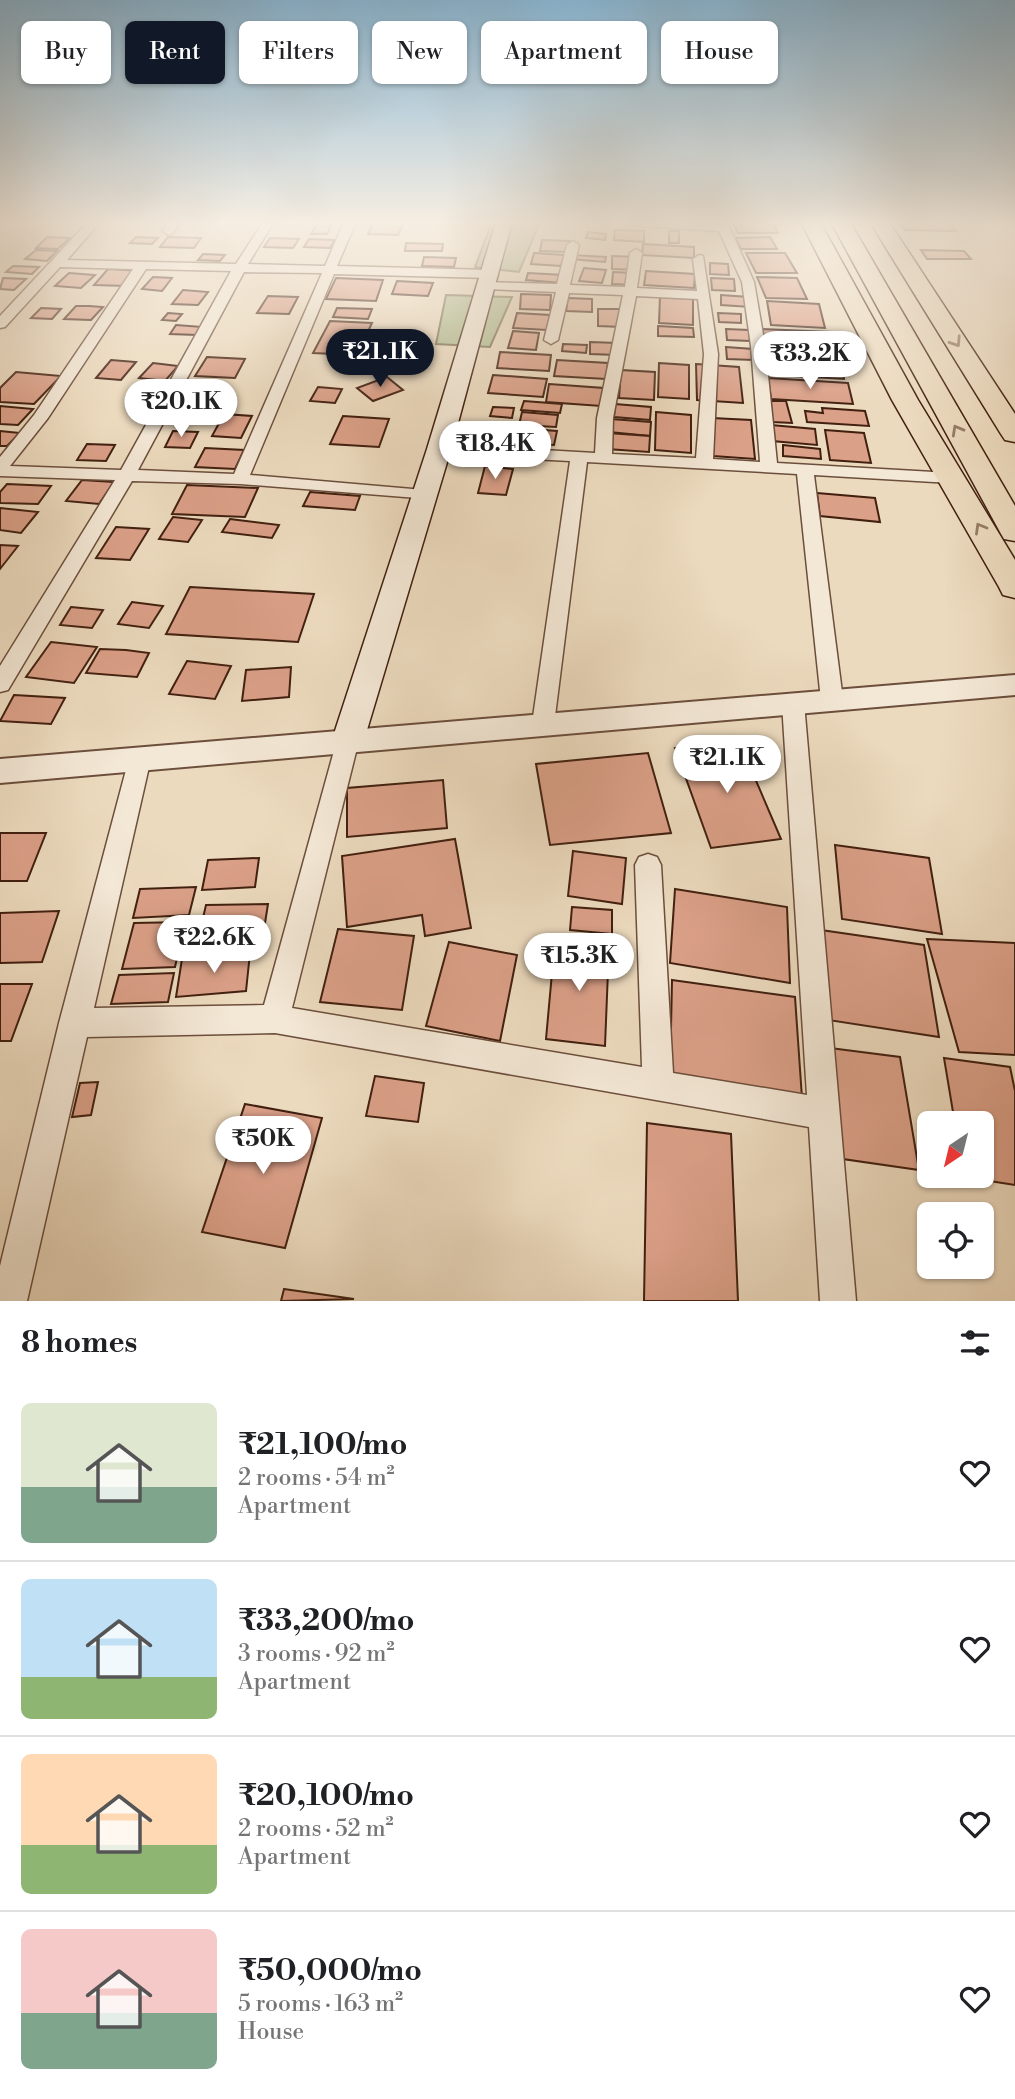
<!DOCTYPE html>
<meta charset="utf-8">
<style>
:root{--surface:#fff;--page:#f6f6f6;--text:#202124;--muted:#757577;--line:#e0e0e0;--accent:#111827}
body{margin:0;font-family:"Libre Bodoni",serif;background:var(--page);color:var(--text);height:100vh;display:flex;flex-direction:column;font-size:26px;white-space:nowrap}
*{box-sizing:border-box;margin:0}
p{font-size:23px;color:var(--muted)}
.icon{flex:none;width:38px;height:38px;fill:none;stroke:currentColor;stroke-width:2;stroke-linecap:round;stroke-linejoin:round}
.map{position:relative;height:1301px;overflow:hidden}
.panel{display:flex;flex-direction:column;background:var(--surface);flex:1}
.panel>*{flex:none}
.top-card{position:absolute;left:21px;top:21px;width:973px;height:63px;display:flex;gap:14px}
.needle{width:46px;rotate:215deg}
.fabs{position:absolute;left:917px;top:1111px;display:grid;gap:14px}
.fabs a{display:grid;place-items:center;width:77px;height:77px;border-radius:10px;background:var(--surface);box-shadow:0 2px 5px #0004;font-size:35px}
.price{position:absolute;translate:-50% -60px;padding:0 16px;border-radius:24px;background:#fff;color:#222;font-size:23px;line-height:46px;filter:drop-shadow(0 2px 4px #0008)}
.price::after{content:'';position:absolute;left:50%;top:42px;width:21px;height:16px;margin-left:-10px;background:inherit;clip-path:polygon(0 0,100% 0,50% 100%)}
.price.selected{background:var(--accent);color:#fff}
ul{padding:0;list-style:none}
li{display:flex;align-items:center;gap:21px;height:175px;padding:0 21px}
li+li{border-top:2px solid var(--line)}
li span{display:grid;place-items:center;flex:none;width:196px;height:140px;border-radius:10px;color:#555}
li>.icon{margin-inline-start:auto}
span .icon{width:84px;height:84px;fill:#fffc;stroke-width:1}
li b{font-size:30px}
h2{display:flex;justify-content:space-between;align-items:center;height:84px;padding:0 21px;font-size:30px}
.chip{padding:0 24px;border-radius:10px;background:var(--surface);box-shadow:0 2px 5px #0004;font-size:24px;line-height:63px}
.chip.selected{background:var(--accent);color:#fff}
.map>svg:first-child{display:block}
</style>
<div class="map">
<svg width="1015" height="1301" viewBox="0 0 1015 1301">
<rect width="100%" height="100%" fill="#ecdabe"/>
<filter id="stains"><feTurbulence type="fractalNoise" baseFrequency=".00286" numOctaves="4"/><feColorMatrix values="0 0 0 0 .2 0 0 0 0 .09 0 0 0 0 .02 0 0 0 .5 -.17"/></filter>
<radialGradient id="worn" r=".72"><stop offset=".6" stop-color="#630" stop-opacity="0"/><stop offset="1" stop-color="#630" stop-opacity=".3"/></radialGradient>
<g fill="#b4c095" stroke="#7b7052" stroke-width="2">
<path d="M 492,222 L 540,222 L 519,272 L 475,267 Z"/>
<path d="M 446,295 L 512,297 L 490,347 L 436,344 Z"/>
</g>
<g fill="#dba088" stroke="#422010" stroke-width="2">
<path d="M 318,222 L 333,222 L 327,234 L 311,234 Z"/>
<path d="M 373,222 L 404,222 L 398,235 L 368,234 Z"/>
<path d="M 732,222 L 772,222 L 778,233 L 738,233 Z"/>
<path d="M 899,222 L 949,222 L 956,231 L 905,230 Z"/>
<path d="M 615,230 L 644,231 L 644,242 L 614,240 Z"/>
<rect x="669" y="231" width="10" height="12"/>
<path d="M 588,232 L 606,234 L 605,240 L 586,238 Z"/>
<path d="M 47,237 L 70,238 L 58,249 L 36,248 Z"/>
<path d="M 136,237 L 158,238 L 152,244 L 130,243 Z"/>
<path d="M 168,237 L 201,238 L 194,248 L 160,247 Z"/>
<path d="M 770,237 L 777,249 L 741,249 L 735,238 Z"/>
<path d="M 270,238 L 299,239 L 293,248 L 264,247 Z"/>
<path d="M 309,239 L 335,240 L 330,248 L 304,247 Z"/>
<path d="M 542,240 L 569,241 L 568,252 L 540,251 Z"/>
<path d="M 406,243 L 443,244 L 442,251 L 405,251 Z"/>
<path d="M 643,244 L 694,247 L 694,258 L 642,255 Z"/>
<path d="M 36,250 L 57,251 L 47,261 L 25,259 Z"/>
<path d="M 921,250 L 964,251 L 971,259 L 927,259 Z"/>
<path d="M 534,253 L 564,255 L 561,266 L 531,264 Z"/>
<path d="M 746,253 L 785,253 L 797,273 L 756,273 Z"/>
<path d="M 203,254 L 225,255 L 220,261 L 198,260 Z"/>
<path d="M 572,255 L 606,257 L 605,262 L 571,259 Z"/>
<path d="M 612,256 L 638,257 L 638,270 L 612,269 Z"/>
<path d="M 424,257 L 456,258 L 454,267 L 422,266 Z"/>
<path d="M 710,263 L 728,264 L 729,275 L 710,274 Z"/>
<path d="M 13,266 L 39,267 L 32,274 L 6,272 Z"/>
<path d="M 584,268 L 606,270 L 602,283 L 579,281 Z"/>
<path d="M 108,269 L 141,271 L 127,286 L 94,285 Z"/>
<path d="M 646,271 L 695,274 L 694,288 L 644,285 Z"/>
<path d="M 613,272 L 636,273 L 635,285 L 612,284 Z"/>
<path d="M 69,273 L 95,275 L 81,288 L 55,286 Z"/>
<path d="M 528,273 L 564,275 L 562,283 L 526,280 Z"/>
<path d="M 153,277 L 172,278 L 162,291 L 142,289 Z"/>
<path d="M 757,277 L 797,278 L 807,299 L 766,298 Z"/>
<path d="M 3,278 L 26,279 L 14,290 L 0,289 Z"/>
<path d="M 336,278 L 383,280 L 376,301 L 326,299 Z"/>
<path d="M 711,278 L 734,279 L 735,291 L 712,290 Z"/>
<path d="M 397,281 L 433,283 L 428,296 L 392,294 Z"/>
<path d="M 183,290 L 208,292 L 198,305 L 172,304 Z"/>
<path d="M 521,294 L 551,295 L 550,310 L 520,309 Z"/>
<path d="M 721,295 L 749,297 L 750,307 L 721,305 Z"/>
<path d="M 268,296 L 298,297 L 289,314 L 257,313 Z"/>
<path d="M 660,296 L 693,298 L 693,325 L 659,323 Z"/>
<path d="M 568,298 L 592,299 L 592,312 L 566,311 Z"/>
<path d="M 767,301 L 819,304 L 825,328 L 771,325 Z"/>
<path d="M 76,306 L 89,306 L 103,307 L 91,320 L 64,319 Z"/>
<path d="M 41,308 L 61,309 L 52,319 L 31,318 Z"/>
<path d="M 337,308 L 372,309 L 368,319 L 333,317 Z"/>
<path d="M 598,309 L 621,309 L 622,327 L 598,326 Z"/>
<path d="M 168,313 L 182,314 L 176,321 L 162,320 Z"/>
<path d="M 517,313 L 550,315 L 547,330 L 513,328 Z"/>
<path d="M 718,313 L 741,314 L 741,323 L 719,322 Z"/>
<path d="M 330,321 L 372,323 L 357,355 L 313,353 Z"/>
<path d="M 176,325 L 203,327 L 197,335 L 170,334 Z"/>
<path d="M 658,326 L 693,328 L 694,337 L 658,336 Z"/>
<path d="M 726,329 L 749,330 L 750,341 L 727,340 Z"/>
<path d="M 762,329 L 832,332 L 838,354 L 766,350 Z"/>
<path d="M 513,331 L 539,333 L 536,350 L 508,348 Z"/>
<path d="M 590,342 L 617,343 L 617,355 L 590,354 Z"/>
<path d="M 563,344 L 587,345 L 586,353 L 562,351 Z"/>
<path d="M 726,347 L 753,349 L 754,360 L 727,359 Z"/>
<path d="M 500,352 L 551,355 L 549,371 L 497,368 Z"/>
<path d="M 775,355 L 839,359 L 844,379 L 778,375 Z"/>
<path d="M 207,357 L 245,359 L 235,378 L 195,376 Z"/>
<path d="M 111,360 L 136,362 L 121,380 L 96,378 Z"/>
<path d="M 557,360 L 608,363 L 606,379 L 554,376 Z"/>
<path d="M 153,363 L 178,366 L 165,381 L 139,378 Z"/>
<path d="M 659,363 L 689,365 L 689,399 L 658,397 Z"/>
<path d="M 696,364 L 739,367 L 743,403 L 697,400 Z"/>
<path d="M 621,370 L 655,372 L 654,400 L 619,398 Z"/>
<path d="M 16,372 L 61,376 L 34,404 L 0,402 L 0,388 Z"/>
<path d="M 493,375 L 547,379 L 543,397 L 488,393 Z"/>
<path d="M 387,377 L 403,390 L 373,401 L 357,388 Z"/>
<path d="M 768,378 L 848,383 L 853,404 L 771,399 Z"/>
<path d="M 201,382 L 225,384 L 217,397 L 192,395 Z"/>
<path d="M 549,384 L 604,388 L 601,406 L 546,402 Z"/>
<path d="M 318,387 L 342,389 L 335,403 L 310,401 Z"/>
<path d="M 524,401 L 562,404 L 560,413 L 521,410 Z"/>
<path d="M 767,401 L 786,401 L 792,423 L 772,422 Z"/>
<path d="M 615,404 L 651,407 L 650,420 L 614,417 Z"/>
<path d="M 0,406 L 33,409 L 18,425 L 0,424 Z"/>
<path d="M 493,407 L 514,408 L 512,418 L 490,416 Z"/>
<path d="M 822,408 L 865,411 L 869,426 L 807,422 L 805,411 L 823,413 Z"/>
<path d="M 522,412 L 558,415 L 556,427 L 519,425 Z"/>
<path d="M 656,412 L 691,415 L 691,453 L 655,450 Z"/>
<path d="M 224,414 L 252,416 L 241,438 L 212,436 Z"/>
<path d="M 343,416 L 389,419 L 379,447 L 330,444 Z"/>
<path d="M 712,418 L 751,420 L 755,459 L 713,456 Z"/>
<path d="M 611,419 L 651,422 L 650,436 L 609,432 Z"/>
<path d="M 771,425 L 815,429 L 817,445 L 772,441 Z"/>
<path d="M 518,428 L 557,431 L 554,445 L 514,442 Z"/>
<path d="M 488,430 L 513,432 L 510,442 L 484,440 Z"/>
<path d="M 825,430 L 864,433 L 871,463 L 830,460 Z"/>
<path d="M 0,431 L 20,433 L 7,446 L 0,446 Z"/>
<path d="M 173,431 L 198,432 L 190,448 L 165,447 Z"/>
<path d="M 608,433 L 650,436 L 649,452 L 607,449 Z"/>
<path d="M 87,444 L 115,445 L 106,461 L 77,460 Z"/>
<path d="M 783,445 L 820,449 L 821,459 L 783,456 Z"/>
<path d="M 205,448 L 244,450 L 235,469 L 195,467 Z"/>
<path d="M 485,466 L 513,469 L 506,495 L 478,493 Z"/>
<path d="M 82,480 L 114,482 L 99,504 L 66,501 Z"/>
<path d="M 7,484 L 51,486 L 38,504 L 0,503 L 0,492 Z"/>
<path d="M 187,485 L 258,488 L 245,517 L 172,514 Z"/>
<path d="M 310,492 L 360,496 L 355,510 L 303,506 Z"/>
<path d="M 817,493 L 875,498 L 880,522 L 820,516 Z"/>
<path d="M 0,508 L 38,512 L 21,533 L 0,530 Z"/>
<path d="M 173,517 L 202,520 L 188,542 L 159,539 Z"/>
<path d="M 230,519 L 279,525 L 272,538 L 222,532 Z"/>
<path d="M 116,527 L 149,529 L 130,560 L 96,558 Z"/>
<path d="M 0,545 L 18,546 L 0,569 Z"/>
<path d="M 190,587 L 314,594 L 298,642 L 166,634 Z"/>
<path d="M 132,602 L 163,606 L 149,628 L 118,624 Z"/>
<path d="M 71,607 L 103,610 L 92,628 L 60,625 Z"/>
<path d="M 51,642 L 97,647 L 74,683 L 26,677 Z"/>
<path d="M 100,649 L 126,650 L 149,653 L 137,677 L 86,673 Z"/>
<path d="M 187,661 L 231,666 L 215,699 L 169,694 Z"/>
<path d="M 291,667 L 289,697 L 242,701 L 246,670 Z"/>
<path d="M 14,695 L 65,698 L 51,724 L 0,721 Z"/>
<path d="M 739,741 L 781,839 L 711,848 L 675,748 Z"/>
<path d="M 648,753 L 671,833 L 550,845 L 536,764 Z"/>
<path d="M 443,780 L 447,828 L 347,837 L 347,788 Z"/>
<path d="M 0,833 L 46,833 L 27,881 L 0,881 Z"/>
<path d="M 455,839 L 471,928 L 425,936 L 422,915 L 347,927 L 342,856 Z"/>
<path d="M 835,845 L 929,858 L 942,934 L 842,919 Z"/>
<path d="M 573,851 L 626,858 L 622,904 L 568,896 Z"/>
<path d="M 259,858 L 255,887 L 202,890 L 208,860 Z"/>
<path d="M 196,887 L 189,915 L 133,918 L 140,889 Z"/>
<path d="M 675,889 L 787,907 L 790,983 L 670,963 Z"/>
<path d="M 268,904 L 262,942 L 197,944 L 206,905 Z"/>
<path d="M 572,907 L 612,910 L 612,934 L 570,930 Z"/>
<path d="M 59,911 L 42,962 L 0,963 L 0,913 Z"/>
<path d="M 185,922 L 175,967 L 122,969 L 134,923 Z"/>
<path d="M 338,929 L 414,936 L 402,1010 L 320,1002 Z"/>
<path d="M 821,930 L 924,945 L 939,1037 L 828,1020 Z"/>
<path d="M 927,939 L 1015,943 L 1015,1055 L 959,1052 Z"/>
<path d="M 555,940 L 609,946 L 605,1046 L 546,1039 Z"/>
<path d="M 449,942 L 517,955 L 500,1041 L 426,1026 Z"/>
<path d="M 250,953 L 246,991 L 176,997 L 182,959 Z"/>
<path d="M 174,973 L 168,1002 L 111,1004 L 119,975 Z"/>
<path d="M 672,980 L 795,997 L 802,1098 L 670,1078 Z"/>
<path d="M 0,984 L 32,984 L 11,1041 L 0,1041 Z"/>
<path d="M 830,1048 L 900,1057 L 919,1170 L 843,1159 Z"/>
<path d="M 944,1058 L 1010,1067 L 1015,1091 L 1015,1185 L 964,1177 L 982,1176 L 982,1124 L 955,1124 Z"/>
<path d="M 375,1076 L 424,1083 L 418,1122 L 366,1116 Z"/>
<path d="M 98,1082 L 91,1115 L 72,1117 L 80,1083 Z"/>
<path d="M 245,1104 L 322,1118 L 285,1248 L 202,1232 Z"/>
<path d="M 647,1123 L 731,1134 L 738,1301 L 644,1301 Z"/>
<path d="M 284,1289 L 354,1299 L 281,1301 Z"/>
</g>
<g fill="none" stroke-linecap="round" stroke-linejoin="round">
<g stroke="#6c4e3c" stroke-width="3">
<g id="minor">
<path d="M 88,222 L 100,222 L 67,260 L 236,264 L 263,222 L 274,222 L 248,264 L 325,266 L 344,222 L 356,222 L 337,266 L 490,270 L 496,274 L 490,278 L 334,274 L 250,475 L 424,490 L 430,491 L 433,495 L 430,499 L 240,484 L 132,481 L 8,690 L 0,692 L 0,666 L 115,480 L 0,476 L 0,457 L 34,415 L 133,269 L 60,267 L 5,327 L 0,328 L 0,316 ZM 146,269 L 231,271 L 121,470 L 10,466 L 48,418 ZM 244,272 L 322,273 L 234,474 L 138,470 Z"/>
<path d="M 169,222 L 180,222 L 173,233 L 169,235 L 163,231 Z"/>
<path d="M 622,222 L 727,222 L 754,282 L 765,346 L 777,463 L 951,473 L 960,478 L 951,483 L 814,475 L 843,700 L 840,706 L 832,708 L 824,706 L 821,700 L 797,474 L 587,462 L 554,724 L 551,730 L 543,733 L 535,730 L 532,724 L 570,461 L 439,454 L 431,449 L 439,444 L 595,453 L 597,418 L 623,295 L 569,293 L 558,340 L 551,344 L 544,340 L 556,292 L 486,289 L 481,288 L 481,282 L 557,284 L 567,245 L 573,241 L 579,245 L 570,285 L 625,287 L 630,253 L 636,249 L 642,253 L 637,288 L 697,291 L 693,259 L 699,255 L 703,256 L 718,354 L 713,459 L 760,462 L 751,346 L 742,282 L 719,231 L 627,225 ZM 636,296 L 698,299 L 704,354 L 696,458 L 612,454 L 613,418 Z"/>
<path d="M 793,695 L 801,697 L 804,703 L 856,1301 L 820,1301 L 809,1127 L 275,1033 L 87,1037 L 27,1301 L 0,1301 L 0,1266 L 59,1023 L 131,751 L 139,749 L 147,751 L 151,758 L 94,1008 L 264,1005 L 337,740 L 340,734 L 348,731 L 356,734 L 359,740 L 292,1008 L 642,1067 L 635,865 L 639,857 L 648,854 L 657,857 L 661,865 L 673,1073 L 807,1095 L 782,703 L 785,697 Z"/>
</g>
</g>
<g stroke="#6c4e3c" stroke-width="4">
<path id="tertiary" d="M 1015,675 L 1015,695 L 0,783 L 0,759 Z"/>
</g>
<g stroke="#422010" stroke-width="3">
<path id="secondary" d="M 496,222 L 512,222 L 451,449 L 364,740 L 360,749 L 348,753 L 336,749 L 332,740 L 427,449 Z"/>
</g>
<g stroke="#422010" stroke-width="3">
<g id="trunk">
<path d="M 801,222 L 820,222 L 918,400 L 1015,560 L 1015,598 L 1003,595 L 999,587 L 892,400 Z"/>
<path d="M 831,222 L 850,222 L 1015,506 L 1015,541 L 1004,539 L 1000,532 Z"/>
<path d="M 870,222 L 889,222 L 1015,414 L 1015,442 L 1005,440 L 1001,434 Z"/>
</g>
</g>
<use href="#minor" fill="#f3e7d5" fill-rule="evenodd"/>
<use href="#tertiary" fill="#f3e7d5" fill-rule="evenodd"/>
<use href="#secondary" fill="#f3e7d5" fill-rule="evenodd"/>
<use href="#trunk" fill="#ecdabe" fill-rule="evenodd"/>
</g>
<defs><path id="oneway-chevron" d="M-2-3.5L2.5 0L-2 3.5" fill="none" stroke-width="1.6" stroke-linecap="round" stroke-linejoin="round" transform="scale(1.75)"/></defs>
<g stroke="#977d67">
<use href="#oneway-chevron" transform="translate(956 342) rotate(57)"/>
<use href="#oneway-chevron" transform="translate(957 430) rotate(-119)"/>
<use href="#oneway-chevron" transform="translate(980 528) rotate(-120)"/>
</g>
<linearGradient id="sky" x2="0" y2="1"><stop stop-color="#88b6d4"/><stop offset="0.55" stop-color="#f6eee2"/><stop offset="1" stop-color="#f6eee2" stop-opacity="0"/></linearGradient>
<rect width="1015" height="405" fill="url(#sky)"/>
<rect width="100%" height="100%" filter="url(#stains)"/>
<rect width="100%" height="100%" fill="url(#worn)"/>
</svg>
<div class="fabs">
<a><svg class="needle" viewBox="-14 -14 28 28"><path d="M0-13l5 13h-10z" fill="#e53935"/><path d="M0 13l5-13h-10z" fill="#757577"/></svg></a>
<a><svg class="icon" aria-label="locate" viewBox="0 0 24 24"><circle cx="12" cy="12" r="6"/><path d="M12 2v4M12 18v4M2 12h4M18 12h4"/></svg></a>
</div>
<b class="price selected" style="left:380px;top:389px">₹21.1K</b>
<b class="price" style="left:810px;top:391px">₹33.2K</b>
<b class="price" style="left:181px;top:439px">₹20.1K</b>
<b class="price" style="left:495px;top:481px">₹18.4K</b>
<b class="price" style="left:727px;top:795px">₹21.1K</b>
<b class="price" style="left:214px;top:975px">₹22.6K</b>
<b class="price" style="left:579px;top:993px">₹15.3K</b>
<b class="price" style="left:263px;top:1176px">₹50K</b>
<div class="top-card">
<a class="chip">Buy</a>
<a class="chip selected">Rent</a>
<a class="chip">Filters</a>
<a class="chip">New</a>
<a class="chip">Apartment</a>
<a class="chip">House</a>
</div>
</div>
<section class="panel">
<h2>8 homes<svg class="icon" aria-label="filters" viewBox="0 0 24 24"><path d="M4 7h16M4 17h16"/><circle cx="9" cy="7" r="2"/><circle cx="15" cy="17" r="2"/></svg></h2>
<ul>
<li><span style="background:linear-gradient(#dfe7d0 60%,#7fa58c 0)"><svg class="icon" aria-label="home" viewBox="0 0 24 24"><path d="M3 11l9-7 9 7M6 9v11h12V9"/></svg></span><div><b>₹21,100/mo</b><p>2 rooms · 54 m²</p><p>Apartment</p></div><svg class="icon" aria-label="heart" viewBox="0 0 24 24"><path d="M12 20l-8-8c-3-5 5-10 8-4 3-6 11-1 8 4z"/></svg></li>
<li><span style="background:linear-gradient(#bfe0f5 70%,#8fb573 0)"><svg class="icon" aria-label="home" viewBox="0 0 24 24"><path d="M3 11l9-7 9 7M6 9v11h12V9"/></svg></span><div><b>₹33,200/mo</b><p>3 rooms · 92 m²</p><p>Apartment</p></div><svg class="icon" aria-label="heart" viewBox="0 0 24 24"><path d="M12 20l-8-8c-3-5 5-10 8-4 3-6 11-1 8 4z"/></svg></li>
<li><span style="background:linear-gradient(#ffd9b3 65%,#8fb573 0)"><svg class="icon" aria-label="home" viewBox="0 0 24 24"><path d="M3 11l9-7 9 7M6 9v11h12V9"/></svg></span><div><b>₹20,100/mo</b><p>2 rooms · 52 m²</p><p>Apartment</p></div><svg class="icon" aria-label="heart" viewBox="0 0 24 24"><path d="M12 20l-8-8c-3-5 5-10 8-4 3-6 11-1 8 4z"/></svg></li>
<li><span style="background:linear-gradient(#f6c9c9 60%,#7fa58c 0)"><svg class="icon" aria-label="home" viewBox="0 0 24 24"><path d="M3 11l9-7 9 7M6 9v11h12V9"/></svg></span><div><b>₹50,000/mo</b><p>5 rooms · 163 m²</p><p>House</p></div><svg class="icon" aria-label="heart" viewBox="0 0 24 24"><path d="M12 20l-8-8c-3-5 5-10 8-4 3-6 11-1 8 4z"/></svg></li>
</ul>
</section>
